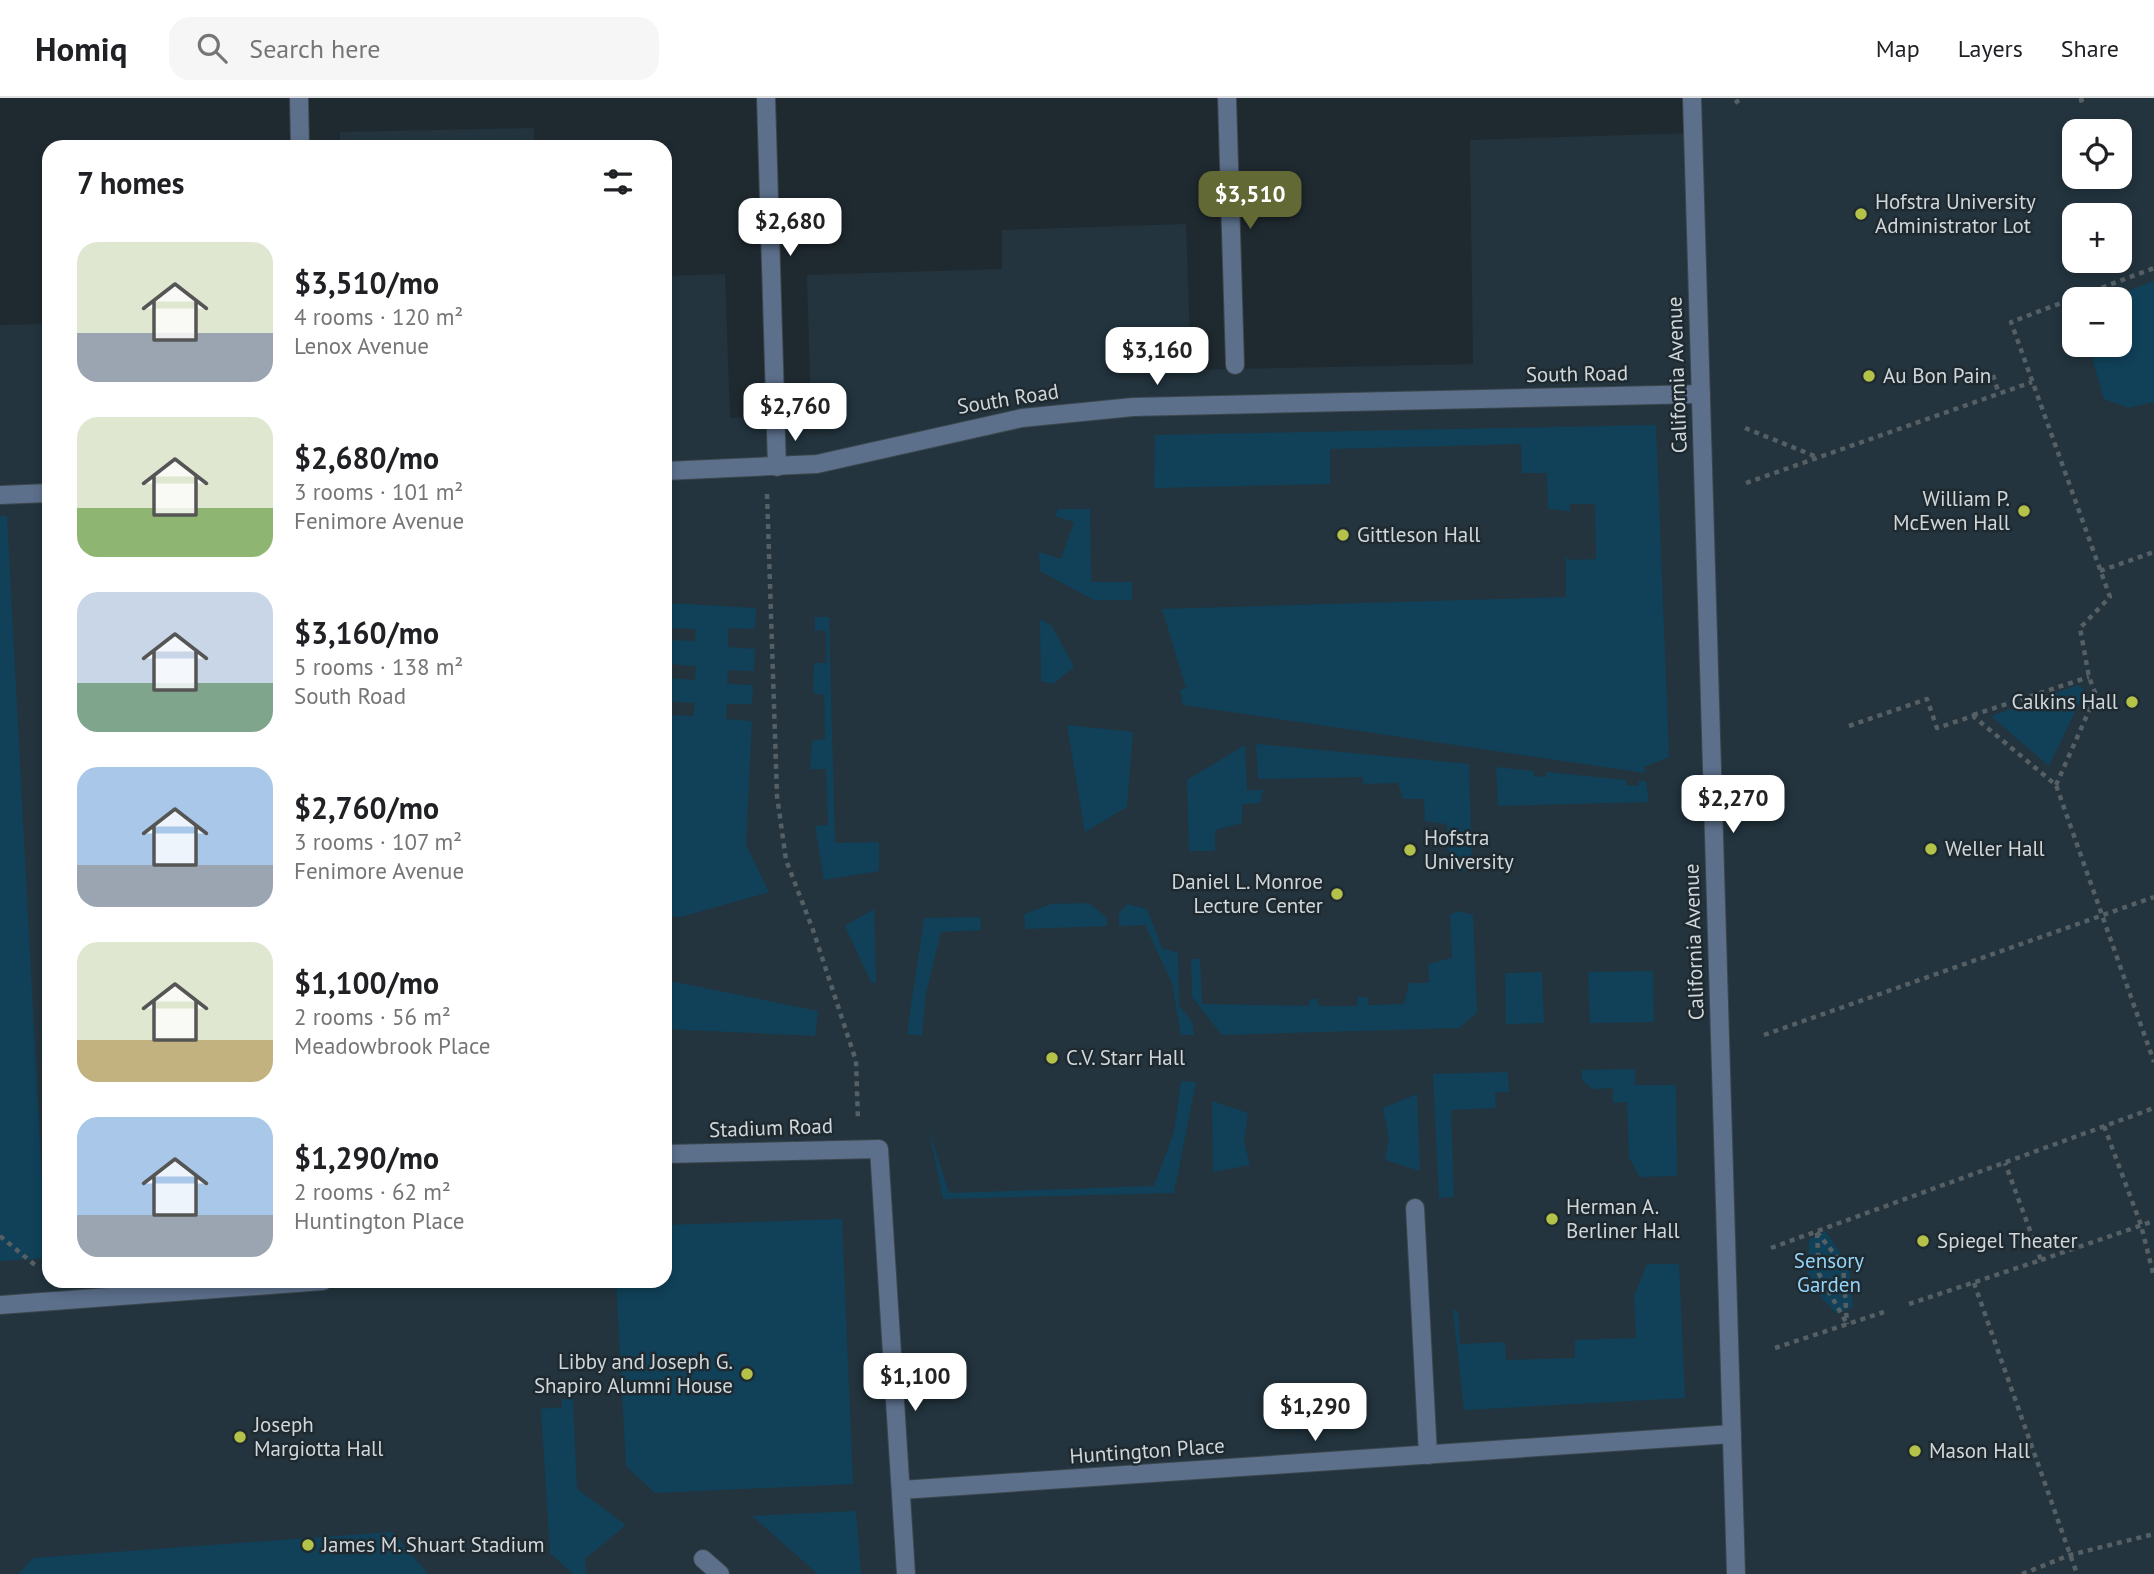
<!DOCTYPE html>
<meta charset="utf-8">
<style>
:root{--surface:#fff;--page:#f6f6f6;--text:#202124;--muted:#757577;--line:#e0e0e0;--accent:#636935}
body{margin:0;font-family:"PT Sans",sans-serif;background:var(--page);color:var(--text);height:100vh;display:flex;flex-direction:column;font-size:26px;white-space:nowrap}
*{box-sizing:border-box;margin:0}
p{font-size:23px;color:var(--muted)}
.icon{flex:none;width:38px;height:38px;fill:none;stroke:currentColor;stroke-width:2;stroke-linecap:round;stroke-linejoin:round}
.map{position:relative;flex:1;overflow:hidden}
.panel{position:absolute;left:42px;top:42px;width:630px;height:1148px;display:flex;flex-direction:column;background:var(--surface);border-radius:21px;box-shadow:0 4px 10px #0003}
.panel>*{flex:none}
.buttons{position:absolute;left:2062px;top:21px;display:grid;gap:14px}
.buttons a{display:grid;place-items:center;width:70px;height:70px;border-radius:14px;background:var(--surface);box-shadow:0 4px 10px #0003;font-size:35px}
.price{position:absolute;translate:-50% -60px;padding:0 16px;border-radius:14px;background:#fff;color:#222;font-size:23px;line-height:46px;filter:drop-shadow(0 2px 4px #0008)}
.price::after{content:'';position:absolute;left:50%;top:42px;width:21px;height:16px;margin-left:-10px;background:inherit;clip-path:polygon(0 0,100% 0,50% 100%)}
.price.current{background:var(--accent);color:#fff}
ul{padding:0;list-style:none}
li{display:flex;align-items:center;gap:21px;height:175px;padding:0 35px}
li span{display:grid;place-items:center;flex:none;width:196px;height:140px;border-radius:21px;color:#555}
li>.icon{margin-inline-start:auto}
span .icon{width:84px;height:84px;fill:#fffc;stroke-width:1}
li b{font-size:30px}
h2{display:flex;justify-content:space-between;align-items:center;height:84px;padding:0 35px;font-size:30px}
header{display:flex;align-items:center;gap:42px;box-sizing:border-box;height:98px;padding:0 35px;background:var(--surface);border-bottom:2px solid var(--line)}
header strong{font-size:33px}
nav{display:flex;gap:38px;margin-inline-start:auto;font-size:24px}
.search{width:490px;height:63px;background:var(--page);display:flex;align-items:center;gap:18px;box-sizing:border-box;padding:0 24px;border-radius:21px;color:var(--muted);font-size:26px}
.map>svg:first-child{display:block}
</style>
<header>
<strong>Homiq</strong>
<div class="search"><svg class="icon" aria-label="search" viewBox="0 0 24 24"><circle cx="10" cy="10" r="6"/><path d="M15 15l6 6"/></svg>Search here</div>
<nav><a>Map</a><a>Layers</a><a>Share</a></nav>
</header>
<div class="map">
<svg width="2154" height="1476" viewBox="0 0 2154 1476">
<rect width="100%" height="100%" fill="#1f2a30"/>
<g fill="#23343e" fill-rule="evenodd">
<path d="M 1692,0 L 2154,0 L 2154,1476 L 0,1476 L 0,227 L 49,226 L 49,1183 L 665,1183 L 665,178 L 725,176 L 730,320 L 811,317 L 807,177 L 1002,171 L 1002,132 L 1186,126 L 1191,272 L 1473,266 L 1470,42 L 1692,35 ZM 2074,33 L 2119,33 L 2119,79 L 2074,79 ZM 2074,117 L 2119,117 L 2119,163 L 2074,163 ZM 2074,201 L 2119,201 L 2119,247 L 2074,247 Z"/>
<path d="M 534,30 L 534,49 L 340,49 L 340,34 Z"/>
</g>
<g fill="#104159">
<path d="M 2154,183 L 2154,304 L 2129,310 L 2104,301 L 2093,263 L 2099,247 L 2119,247 L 2119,201 L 2106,201 Z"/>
<path d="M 1656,327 L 1669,659 L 1644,669 L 1645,675 L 1183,607 L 1180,592 L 1186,590 L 1162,511 L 1566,499 L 1566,459 L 1571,462 L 1596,461 L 1595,406 L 1570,406 L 1570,413 L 1548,411 L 1547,375 L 1522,375 L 1521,346 L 1330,351 L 1330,386 L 1154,390 L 1155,337 Z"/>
<path d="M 1058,411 L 1090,411 L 1091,484 L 1132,484 L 1132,502 L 1094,502 L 1040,473 L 1039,454 L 1061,461 L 1074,424 L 1055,418 Z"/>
<path d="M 0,418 L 7,418 L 46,1160 L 0,1163 Z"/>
<path d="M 668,505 L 756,510 L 755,531 L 728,530 L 728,549 L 755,551 L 754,573 L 728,572 L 727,586 L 753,587 L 752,606 L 727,606 L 726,621 L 752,623 L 746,747 L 769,794 L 681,819 L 665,818 L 667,617 L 693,618 L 695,605 L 666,603 L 667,580 L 695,582 L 696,568 L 668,566 L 669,542 L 695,543 L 696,531 L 667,530 Z"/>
<path d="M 815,519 L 829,519 L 835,745 L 879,744 L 879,773 L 824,782 L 815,728 L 828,727 L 826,671 L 810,671 L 812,643 L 825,641 L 824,597 L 813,595 L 814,565 L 827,565 L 826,533 L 815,532 Z"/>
<path d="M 1040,521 L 1052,528 L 1074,569 L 1053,586 L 1041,583 Z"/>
<path d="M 2078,587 L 2084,591 L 2083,597 L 2049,668 L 1991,618 Z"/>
<path d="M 1067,627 L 1133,634 L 1127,709 L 1085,734 Z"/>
<path d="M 1256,646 L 1469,666 L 1472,770 L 1460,774 L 1449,769 L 1447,726 L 1425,723 L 1424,701 L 1403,701 L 1398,685 L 1363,686 L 1362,679 L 1258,681 Z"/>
<path d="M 1245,647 L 1247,692 L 1263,692 L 1260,705 L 1242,706 L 1242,725 L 1215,732 L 1215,753 L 1189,753 L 1187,682 Z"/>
<path d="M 1496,669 L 1534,673 L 1534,678 L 1546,679 L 1546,674 L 1626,682 L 1626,687 L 1638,688 L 1639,683 L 1646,683 L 1649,704 L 1498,708 Z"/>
<path d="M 1089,805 L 1107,820 L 1107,828 L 1025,831 L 1024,816 L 1051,806 Z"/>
<path d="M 1127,806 L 1147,811 L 1162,850 L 1178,855 L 1179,908 L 1192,923 L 1194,937 L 1181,937 L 1172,885 L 1145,827 L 1119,828 L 1119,815 Z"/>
<path d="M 874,811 L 876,883 L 875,885 L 871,884 L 845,828 Z"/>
<path d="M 1458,813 L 1473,817 L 1477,915 L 1459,930 L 1222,937 L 1192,899 L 1191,861 L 1200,861 L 1202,906 L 1309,908 L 1310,901 L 1317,901 L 1319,908 L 1357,908 L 1358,899 L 1367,899 L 1368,907 L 1404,906 L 1409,885 L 1429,885 L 1428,866 L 1452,860 L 1450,817 Z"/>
<path d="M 980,819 L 981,832 L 941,834 L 926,895 L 922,938 L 907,936 L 924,820 Z"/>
<path d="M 1653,873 L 1654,924 L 1590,925 L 1588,874 Z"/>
<path d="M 1542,874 L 1544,925 L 1506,926 L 1505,875 Z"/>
<path d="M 665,882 L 818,913 L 815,938 L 665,931 Z"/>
<path d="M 1635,971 L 1635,987 L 1676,987 L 1677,1078 L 1640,1079 L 1629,1060 L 1627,1004 L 1613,1005 L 1613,990 L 1593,991 L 1582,982 L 1582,972 Z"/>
<path d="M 1508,974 L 1509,994 L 1495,994 L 1496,1010 L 1451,1012 L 1454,1099 L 1439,1100 L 1433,976 Z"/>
<path d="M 1181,983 L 1196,984 L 1174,1095 L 943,1101 L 928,1029 L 949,1095 L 1154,1088 L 1174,1034 Z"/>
<path d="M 1417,996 L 1420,1073 L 1385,1062 L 1389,1041 L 1383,1010 Z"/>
<path d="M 1212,1003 L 1248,1015 L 1244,1043 L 1250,1067 L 1213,1074 Z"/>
<path d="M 842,1121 L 853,1386 L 655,1395 L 626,1368 L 616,1183 L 665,1183 L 665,1127 Z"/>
<path d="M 1825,1133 L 1849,1167 L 1853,1209 L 1837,1216 L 1807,1184 L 1809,1142 Z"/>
<path d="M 1647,1166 L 1679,1166 L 1685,1300 L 1464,1312 L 1453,1212 L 1458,1213 L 1460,1246 L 1505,1244 L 1506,1262 L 1575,1260 L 1575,1242 L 1636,1240 L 1634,1198 Z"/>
<path d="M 562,1301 L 573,1301 L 577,1391 L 626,1427 L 585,1461 L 586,1476 L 573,1476 L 550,1455 L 541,1311 L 562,1309 Z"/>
<path d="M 856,1413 L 861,1476 L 818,1476 L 752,1418 Z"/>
<path d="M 392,1434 L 428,1476 L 18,1476 L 33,1460 Z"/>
</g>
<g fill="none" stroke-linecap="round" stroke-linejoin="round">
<g stroke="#3b464b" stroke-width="20">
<g id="minor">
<path d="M 299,0 L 300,49"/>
<path d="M 766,0 L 777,369"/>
<path d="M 1227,0 L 1235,267"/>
<path d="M 1692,0 L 1736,1476"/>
<path d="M 665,373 L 817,366 L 1022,320 L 1133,309 L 1701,296"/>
<path d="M 0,397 L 49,395"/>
<path d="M 665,1056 L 879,1051 L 906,1476"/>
<path d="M 1415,1110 L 1428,1357"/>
<path d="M 0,1207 L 323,1183"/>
<path d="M 901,1392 L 1732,1336"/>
<path d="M 703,1461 L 720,1476"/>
</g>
</g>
<g stroke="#555f64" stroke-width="4.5" stroke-dasharray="5 5" stroke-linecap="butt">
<path d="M 2079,3 L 2088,0"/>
<path d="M 1735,5 L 1742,0"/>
<path d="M 1993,277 L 1999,296"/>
<path d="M 1745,330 L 1817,359"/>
<path d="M 1746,385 L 2032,284"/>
<path d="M 767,396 L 777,698 L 786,762 L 813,832 L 856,963 L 858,1022"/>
<path d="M 2100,473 L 2154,454"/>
<path d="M 1973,617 L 2089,579"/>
<path d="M 1849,628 L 1927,601 L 1937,630 L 1973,618 L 2056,687 L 2154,964"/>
<path d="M 2056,687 L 2096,597 L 2089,579 L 2080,530 L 2110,499 L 2011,224 L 2154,170"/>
<path d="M 1764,937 L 2154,799"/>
<path d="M 2104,1028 L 2141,1127 L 2154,1179"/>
<path d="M 1817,1134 L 1843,1167 L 1847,1226"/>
<path d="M 1817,1135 L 1819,1176 L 1846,1224"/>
<path d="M 0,1138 L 35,1167"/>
<path d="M 1771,1150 L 2154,1010"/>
<path d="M 2041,1162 L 2154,1123"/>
<path d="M 1974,1185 L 2077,1476"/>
<path d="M 1909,1206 L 2041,1162 L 2005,1065"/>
<path d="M 1775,1250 L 1884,1214"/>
<path d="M 2022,1476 L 2070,1457 L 2154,1436"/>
</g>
<use href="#minor" stroke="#5c6f8b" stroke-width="18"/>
</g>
<g fill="#b4c24a" stroke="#1f2a30" stroke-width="2.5">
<circle cx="1861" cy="116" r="7"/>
<circle cx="1869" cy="278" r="7"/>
<circle cx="2024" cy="413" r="7"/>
<circle cx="1343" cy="437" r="7"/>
<circle cx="2132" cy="604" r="7"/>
<circle cx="1931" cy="751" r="7"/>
<circle cx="1410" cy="752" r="7"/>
<circle cx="1337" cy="796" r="7"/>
<circle cx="1052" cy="960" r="7"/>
<circle cx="1552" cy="1121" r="7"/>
<circle cx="1923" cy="1143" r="7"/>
<circle cx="747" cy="1276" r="7"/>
<circle cx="240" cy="1339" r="7"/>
<circle cx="1915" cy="1353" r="7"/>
<circle cx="308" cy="1447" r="7"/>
</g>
<g text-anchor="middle" stroke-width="5" stroke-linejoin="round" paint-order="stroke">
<g font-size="21" fill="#d0d7db" stroke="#1f2a30" text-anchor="start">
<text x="1875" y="111">Hofstra University<tspan x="1875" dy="24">Administrator Lot</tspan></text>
<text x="1883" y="285">Au Bon Pain</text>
<text x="2010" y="408" text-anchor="end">William P.<tspan x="2010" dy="24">McEwen Hall</tspan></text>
<text x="1357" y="444">Gittleson Hall</text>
<text x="2118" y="611" text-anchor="end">Calkins Hall</text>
<text x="1424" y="747">Hofstra<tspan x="1424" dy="24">University</tspan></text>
<text x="1945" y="758">Weller Hall</text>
<text x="1323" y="791" text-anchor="end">Daniel L. Monroe<tspan x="1323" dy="24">Lecture Center</tspan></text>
<text x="1066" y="967">C.V. Starr Hall</text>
<text x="1566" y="1116">Herman A.<tspan x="1566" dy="24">Berliner Hall</tspan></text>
<text x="1937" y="1150">Spiegel Theater</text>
<text x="733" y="1271" text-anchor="end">Libby and Joseph G.<tspan x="733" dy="24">Shapiro Alumni House</tspan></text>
<text x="254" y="1334">Joseph<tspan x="254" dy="24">Margiotta Hall</tspan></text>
<text x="1929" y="1360">Mason Hall</text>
<text x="322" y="1454">James M. Shuart Stadium</text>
</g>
<g font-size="21" fill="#d0d7db" stroke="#1f2a30">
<text transform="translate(1577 276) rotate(-1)" y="7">South Road</text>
<text transform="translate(1677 277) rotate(-92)" y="7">California Avenue</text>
<text transform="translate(1008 301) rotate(-9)" y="7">South Road</text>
<text transform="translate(1694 844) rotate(-92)" y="7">California Avenue</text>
<text transform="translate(771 1030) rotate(-2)" y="7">Stadium Road</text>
<text transform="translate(1147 1353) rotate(-4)" y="7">Huntington Place</text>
</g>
<g font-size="21" fill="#93d4f9" stroke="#1f2a30">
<text x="1829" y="1170">Sensory<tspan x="1829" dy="24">Garden</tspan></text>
</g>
</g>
</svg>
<div class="buttons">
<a><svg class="icon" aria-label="locate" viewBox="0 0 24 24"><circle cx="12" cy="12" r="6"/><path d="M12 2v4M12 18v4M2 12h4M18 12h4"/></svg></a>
<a>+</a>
<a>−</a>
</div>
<b class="price current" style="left:1250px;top:133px">$3,510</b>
<b class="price" style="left:790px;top:160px">$2,680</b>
<b class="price" style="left:1157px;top:289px">$3,160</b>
<b class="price" style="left:795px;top:345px">$2,760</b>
<b class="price" style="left:1733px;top:737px">$2,270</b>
<b class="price" style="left:915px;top:1315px">$1,100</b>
<b class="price" style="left:1315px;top:1345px">$1,290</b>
<section class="panel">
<h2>7 homes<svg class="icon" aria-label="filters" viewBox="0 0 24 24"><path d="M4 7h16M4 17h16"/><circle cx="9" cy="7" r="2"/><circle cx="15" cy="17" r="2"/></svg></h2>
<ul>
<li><span style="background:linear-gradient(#dfe7d0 65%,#9aa5b1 0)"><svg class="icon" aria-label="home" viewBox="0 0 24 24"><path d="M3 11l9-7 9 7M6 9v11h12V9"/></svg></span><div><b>$3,510/mo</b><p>4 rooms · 120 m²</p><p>Lenox Avenue</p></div></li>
<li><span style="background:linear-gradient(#dfe7d0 65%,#8fb573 0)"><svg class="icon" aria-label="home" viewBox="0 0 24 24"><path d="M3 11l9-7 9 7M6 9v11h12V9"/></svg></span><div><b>$2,680/mo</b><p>3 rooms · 101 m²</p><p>Fenimore Avenue</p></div></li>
<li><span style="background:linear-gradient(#c9d6e8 65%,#7fa58c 0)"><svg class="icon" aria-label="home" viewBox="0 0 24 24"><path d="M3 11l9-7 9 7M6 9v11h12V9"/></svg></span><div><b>$3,160/mo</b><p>5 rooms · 138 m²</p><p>South Road</p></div></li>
<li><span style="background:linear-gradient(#a9c7e8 70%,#9aa5b1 0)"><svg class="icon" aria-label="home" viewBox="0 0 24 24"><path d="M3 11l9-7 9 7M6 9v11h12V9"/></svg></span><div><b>$2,760/mo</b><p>3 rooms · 107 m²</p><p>Fenimore Avenue</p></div></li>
<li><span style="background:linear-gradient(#dfe7d0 70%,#c2b280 0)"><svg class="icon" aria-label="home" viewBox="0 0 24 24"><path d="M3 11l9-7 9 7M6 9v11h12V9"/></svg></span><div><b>$1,100/mo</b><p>2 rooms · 56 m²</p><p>Meadowbrook Place</p></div></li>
<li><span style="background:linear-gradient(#a9c7e8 70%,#9aa5b1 0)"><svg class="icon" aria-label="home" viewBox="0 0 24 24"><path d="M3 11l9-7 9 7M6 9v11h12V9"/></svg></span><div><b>$1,290/mo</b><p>2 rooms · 62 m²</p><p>Huntington Place</p></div></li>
</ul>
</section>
</div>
